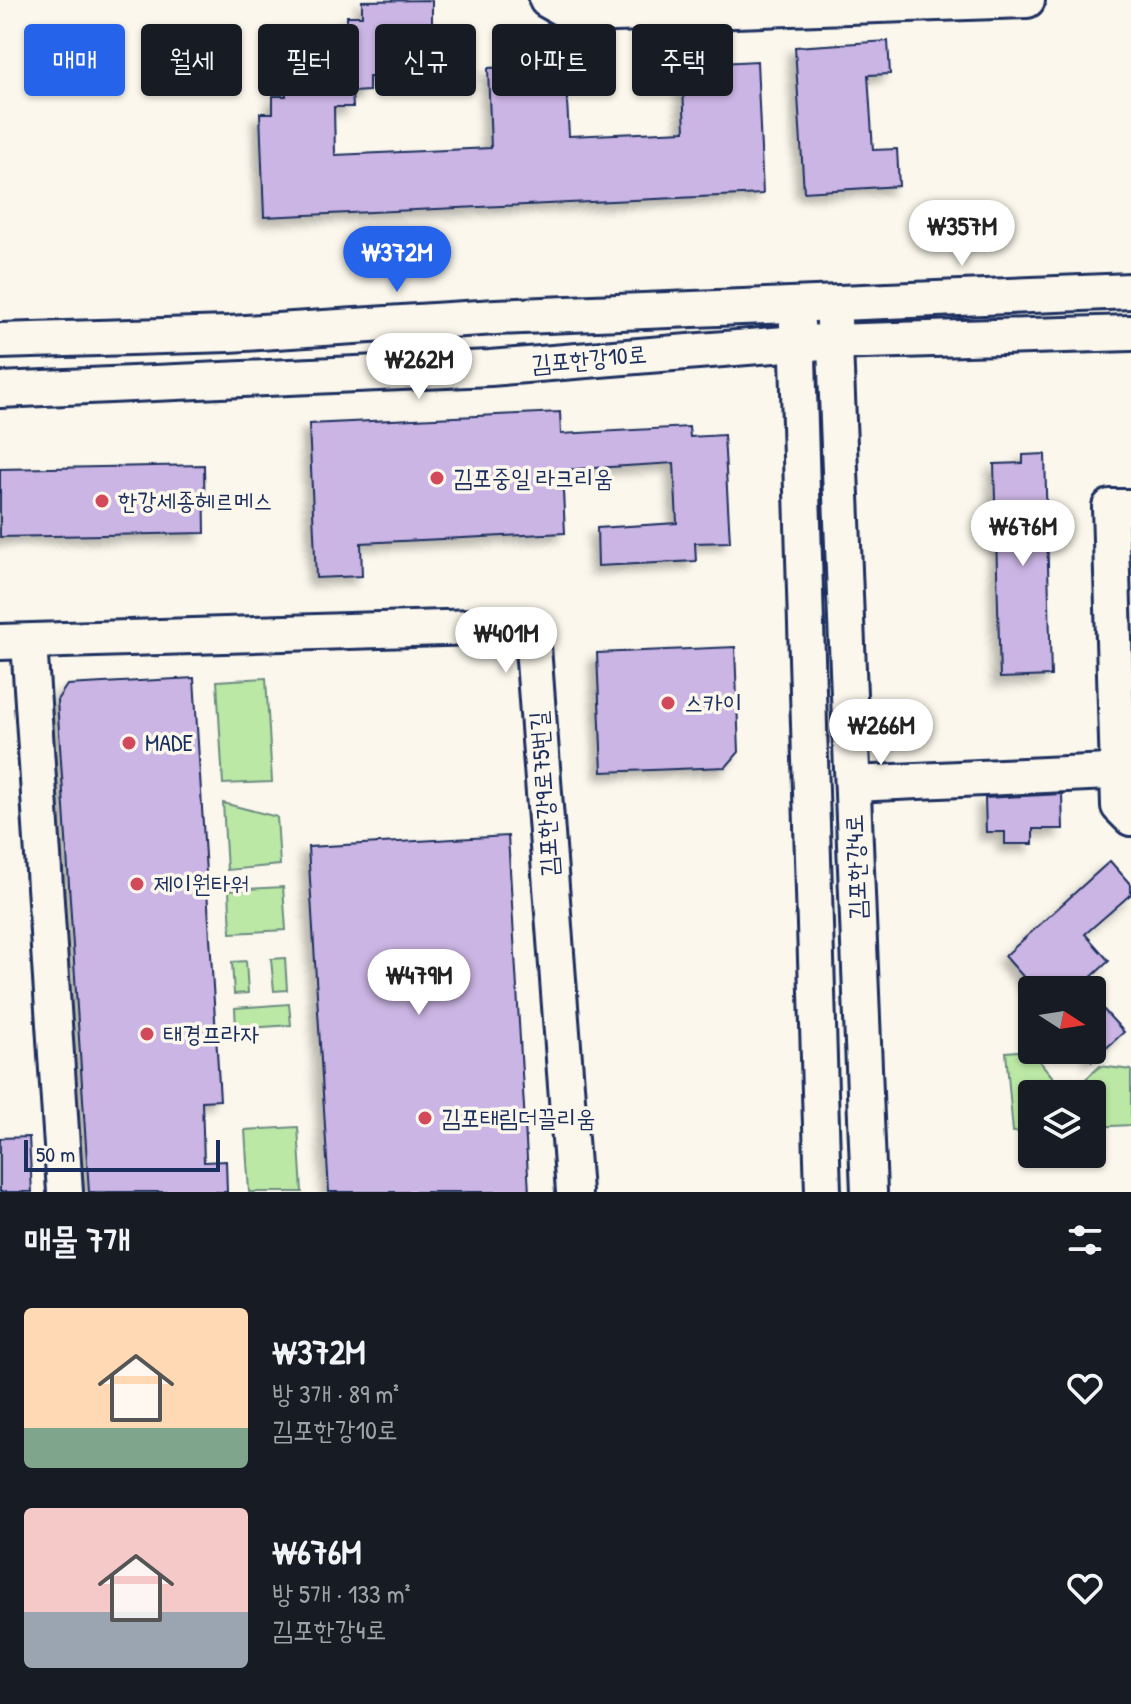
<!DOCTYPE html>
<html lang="ko">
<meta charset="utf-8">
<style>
:root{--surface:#171b24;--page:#20242c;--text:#f1f3f6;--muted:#9ea1a6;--accent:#2563eb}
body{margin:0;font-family:"Patrick Hand","Poor Story",sans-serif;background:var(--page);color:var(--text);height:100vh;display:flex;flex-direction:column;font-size:30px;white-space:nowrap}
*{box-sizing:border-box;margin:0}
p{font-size:26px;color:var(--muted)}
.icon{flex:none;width:44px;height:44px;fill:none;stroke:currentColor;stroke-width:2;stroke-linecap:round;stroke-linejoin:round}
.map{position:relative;height:1192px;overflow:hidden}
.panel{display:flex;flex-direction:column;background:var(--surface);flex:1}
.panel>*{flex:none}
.top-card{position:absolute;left:24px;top:24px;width:1084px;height:72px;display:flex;gap:16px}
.needle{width:52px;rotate:102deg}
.controls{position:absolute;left:1018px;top:976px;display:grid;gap:16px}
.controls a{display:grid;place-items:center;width:88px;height:88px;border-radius:8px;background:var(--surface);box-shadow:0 2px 6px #0004;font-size:40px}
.scale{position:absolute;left:24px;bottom:20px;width:196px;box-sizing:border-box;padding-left:8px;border:4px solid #1b2f5e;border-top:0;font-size:22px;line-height:28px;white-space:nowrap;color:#1b2f5e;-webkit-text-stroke:6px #fbf7ec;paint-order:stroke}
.price{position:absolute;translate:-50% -68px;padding:0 18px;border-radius:28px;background:#fff;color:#222;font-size:26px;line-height:52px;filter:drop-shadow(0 2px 4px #0008)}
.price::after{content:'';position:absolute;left:50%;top:48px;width:24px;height:18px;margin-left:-12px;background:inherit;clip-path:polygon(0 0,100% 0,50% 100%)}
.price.current{background:var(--accent);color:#fff}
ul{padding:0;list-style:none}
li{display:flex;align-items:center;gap:24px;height:200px;padding:0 24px}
li span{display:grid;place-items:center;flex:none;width:224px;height:160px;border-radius:8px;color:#555}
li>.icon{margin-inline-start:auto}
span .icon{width:96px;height:96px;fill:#fffc;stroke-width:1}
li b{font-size:34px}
h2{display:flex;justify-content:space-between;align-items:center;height:96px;padding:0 24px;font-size:34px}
.chip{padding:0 28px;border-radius:8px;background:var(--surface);box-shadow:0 2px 6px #0004;font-size:28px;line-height:72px}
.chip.current{background:var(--accent);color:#fff}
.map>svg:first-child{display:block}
</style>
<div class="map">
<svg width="1131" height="1192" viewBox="0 0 1131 1192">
<defs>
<filter id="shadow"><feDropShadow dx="-7" dy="7" stdDeviation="4" flood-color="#0004"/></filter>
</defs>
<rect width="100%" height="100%" fill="#fbf7ec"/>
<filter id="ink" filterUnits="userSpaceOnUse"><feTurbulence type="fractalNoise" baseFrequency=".0125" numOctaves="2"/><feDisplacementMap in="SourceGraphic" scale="16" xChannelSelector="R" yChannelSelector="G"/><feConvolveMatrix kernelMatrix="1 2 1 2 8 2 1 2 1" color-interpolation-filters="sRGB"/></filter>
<g filter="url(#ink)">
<g fill="#bce8a5" stroke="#6c8c82" stroke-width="2">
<path d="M 266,678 L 272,782 L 223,784 L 217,681 Z"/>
<path d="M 223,803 L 277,817 L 280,865 L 227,870 Z"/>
<path d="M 283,887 L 286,930 L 231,933 L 229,890 Z"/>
<path d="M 285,958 L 287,990 L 274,991 L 271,959 Z"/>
<path d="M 246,961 L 248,993 L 234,994 L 232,962 Z"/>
<path d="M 289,1004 L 291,1025 L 236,1029 L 235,1008 Z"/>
<path d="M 1030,1050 L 1067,1094 L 1032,1094 L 1032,1131 L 1013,1132 L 1006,1052 Z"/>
<path d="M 1100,1066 L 1131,1070 L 1131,1125 L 1092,1127 L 1092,1094 L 1069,1094 Z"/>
<path d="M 298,1127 L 302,1192 L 249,1192 L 245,1130 Z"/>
</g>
<g fill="#cbb5e4" stroke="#1b2f5e" stroke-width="2" filter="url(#shadow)">
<path d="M 432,0 L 432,32 L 417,32 L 417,46 L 401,47 L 402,64 L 385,64 L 386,77 L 369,77 L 369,91 L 352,92 L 353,107 L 334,107 L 335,155 L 491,148 L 488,68 L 565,65 L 569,136 L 685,131 L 682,65 L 757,61 L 763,194 L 264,217 L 260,113 L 273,113 L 273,96 L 286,96 L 285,82 L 300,81 L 299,64 L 319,63 L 319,48 L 333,48 L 333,33 L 347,33 L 347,16 L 362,16 L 362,1 Z"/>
<path d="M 888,41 L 890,74 L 868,75 L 873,150 L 897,149 L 899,186 L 804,192 L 795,47 Z"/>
<path d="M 560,412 L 561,434 L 689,427 L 690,437 L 724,435 L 730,542 L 695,543 L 696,561 L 598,566 L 597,528 L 677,523 L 674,463 L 562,470 L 565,533 L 361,543 L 362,576 L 316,578 L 309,424 Z"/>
<path d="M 1045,454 L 1051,676 L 1000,678 L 994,464 L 1023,463 L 1023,455 Z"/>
<path d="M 204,465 L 205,533 L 0,537 L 0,469 Z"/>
<path d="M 735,647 L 739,752 L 726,767 L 602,772 L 597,653 Z"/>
<path d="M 194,678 L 220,1100 L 202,1101 L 204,1162 L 226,1161 L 227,1192 L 89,1192 L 57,700 L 67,685 Z"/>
<path d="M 1062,794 L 1063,829 L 1033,829 L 1033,844 L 1005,844 L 1005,832 L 986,832 L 985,798 Z"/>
<path d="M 508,836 L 529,1192 L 329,1192 L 308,847 Z"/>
<path d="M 1110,861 L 1131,885 L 1131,894 L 1085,934 L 1109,961 L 1077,990 L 1035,990 L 1005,956 Z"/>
<path d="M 1092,997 L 1124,1032 L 1092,1061 Z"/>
<path d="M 29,1137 L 32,1192 L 0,1192 L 0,1138 Z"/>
</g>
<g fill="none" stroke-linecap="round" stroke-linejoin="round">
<g stroke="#1b2f5e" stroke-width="40">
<g id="minor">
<path d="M 547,0 L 570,13 L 585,15 L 1027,0"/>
<path d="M 834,321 L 869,1192"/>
<path d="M 797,324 L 823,1192"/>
<path d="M 0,341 L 229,334 L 496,317 L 1131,291"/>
<path d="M 0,390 L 490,368 L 798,343 L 1131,333"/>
<path d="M 1131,507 L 1110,507 L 1119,806 L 1131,818"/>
<path d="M 0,642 L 507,626 L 533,647 L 574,1192"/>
<path d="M 29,642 L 65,1192"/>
<path d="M 853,784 L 1131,771"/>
</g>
</g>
<use href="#minor" stroke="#fbf7ec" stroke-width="34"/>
</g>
</g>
<g fill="#d1495b" stroke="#fbf7ec" stroke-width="3">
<circle cx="437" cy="478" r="8"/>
<circle cx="102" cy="501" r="8"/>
<circle cx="668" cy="703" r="8"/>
<circle cx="129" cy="743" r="8"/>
<circle cx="137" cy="884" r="8"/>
<circle cx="147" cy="1034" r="8"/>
<circle cx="425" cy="1118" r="8"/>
</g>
<g text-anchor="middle" stroke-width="7" stroke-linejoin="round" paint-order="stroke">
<g font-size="24" fill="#1b2f5e" stroke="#fbf7ec">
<text transform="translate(589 359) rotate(-5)" y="8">김포한강10로</text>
<text transform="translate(544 794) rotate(-94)" y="8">김포한강9로75번길</text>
<text transform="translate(856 867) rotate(-92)" y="8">김포한강4로</text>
</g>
<g font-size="24" fill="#1b2f5e" stroke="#fbf7ec" text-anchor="start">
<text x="453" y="486">김포중일 라크리움</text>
<text x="118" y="509">한강세종헤르메스</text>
<text x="684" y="711">스카이</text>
<text x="145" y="751">MADE</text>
<text x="153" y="892">제이원타워</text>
<text x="163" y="1042">태경프라자</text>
<text x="441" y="1126">김포태림더끌리움</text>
</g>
</g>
</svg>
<div class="controls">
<a><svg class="needle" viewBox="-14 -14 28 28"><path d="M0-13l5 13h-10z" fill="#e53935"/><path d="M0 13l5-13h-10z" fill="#9ea1a6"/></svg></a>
<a><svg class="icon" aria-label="layers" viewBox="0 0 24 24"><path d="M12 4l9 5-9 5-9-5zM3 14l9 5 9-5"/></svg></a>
</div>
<div class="scale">50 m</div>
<b class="price" style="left:962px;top:268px">₩357M</b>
<b class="price current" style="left:397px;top:294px">₩372M</b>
<b class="price" style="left:419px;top:401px">₩262M</b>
<b class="price" style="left:1023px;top:568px">₩676M</b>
<b class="price" style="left:506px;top:675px">₩401M</b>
<b class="price" style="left:881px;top:767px">₩266M</b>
<b class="price" style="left:419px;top:1017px">₩479M</b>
<div class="top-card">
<a class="chip current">매매</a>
<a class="chip">월세</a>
<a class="chip">필터</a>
<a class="chip">신규</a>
<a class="chip">아파트</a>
<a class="chip">주택</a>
</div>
</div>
<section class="panel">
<h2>매물 7개<svg class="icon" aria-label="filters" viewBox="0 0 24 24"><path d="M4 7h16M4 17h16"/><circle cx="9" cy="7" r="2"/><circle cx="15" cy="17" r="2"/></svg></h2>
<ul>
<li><span style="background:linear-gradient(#ffd9b3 75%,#7fa58c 0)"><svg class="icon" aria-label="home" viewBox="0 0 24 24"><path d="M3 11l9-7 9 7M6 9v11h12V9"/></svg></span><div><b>₩372M</b><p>방 3개 · 89 m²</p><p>김포한강10로</p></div><svg class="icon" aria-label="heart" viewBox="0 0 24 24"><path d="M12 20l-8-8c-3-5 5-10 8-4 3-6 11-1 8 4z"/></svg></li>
<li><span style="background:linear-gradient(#f6c9c9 65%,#9aa5b1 0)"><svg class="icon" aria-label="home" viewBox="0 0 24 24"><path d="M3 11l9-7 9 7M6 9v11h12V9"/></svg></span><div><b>₩676M</b><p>방 5개 · 133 m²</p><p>김포한강4로</p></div><svg class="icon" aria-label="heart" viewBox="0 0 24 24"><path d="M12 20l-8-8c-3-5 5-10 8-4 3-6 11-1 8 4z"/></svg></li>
</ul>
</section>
